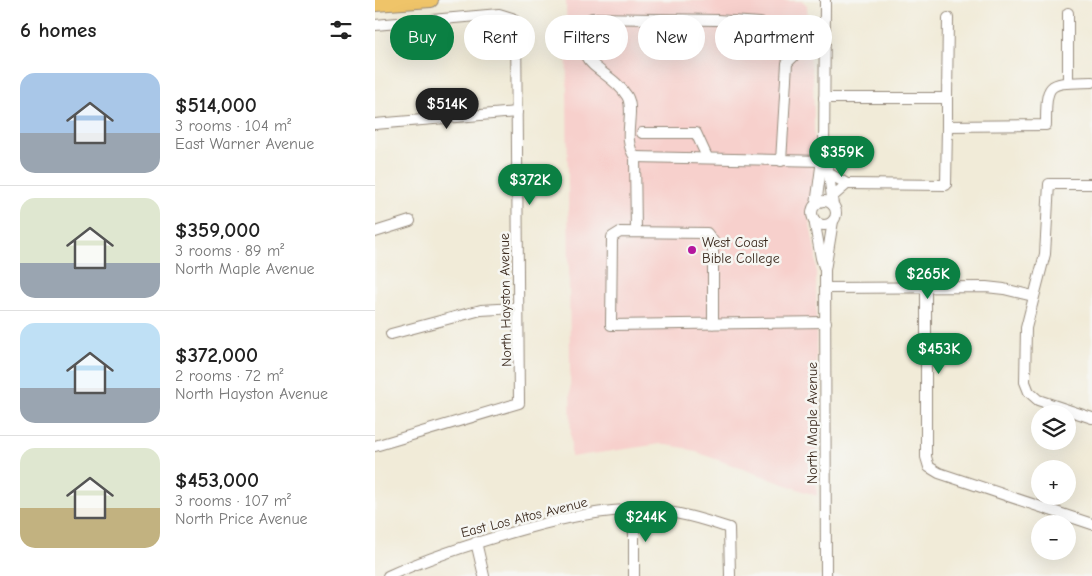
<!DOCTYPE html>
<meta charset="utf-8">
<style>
:root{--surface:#fff;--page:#f6f6f6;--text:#222;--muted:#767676;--line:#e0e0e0;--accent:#0b8043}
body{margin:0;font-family:"Comic Neue",sans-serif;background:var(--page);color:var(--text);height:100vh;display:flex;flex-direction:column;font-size:19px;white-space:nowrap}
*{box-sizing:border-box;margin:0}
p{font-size:16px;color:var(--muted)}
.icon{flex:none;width:28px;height:28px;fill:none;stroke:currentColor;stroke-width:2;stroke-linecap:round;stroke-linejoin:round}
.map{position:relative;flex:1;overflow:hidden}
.details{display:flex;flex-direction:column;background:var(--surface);width:375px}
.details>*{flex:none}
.top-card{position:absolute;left:15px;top:15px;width:475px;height:45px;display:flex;gap:10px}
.buttons{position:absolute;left:656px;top:405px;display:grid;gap:10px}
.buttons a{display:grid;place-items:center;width:45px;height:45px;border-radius:50%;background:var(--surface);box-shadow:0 5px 20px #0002;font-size:25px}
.price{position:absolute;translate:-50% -42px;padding:0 11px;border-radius:18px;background:var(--accent);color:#fff;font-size:16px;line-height:32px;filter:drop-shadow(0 1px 2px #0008)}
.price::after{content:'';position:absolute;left:50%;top:30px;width:15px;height:11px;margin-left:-8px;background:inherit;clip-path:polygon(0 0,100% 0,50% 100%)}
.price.on{background:#222;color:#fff}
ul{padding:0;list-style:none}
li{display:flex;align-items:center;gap:15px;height:125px;padding:0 20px}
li+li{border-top:1px solid var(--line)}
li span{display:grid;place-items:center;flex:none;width:140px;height:100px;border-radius:15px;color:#555}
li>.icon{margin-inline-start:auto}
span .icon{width:60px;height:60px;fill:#fffc;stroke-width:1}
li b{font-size:21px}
h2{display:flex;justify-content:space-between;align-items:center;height:60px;padding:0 20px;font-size:21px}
.pill{padding:0 18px;border-radius:22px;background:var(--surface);box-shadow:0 5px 20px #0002;font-size:18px;line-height:45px}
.pill.on{background:var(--accent);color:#fff}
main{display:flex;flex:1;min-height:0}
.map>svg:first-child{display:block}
</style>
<main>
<section class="details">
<h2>6 homes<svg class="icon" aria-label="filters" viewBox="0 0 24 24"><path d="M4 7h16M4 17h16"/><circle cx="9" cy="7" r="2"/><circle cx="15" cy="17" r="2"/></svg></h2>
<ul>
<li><span style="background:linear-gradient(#a9c7e8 60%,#9aa5b1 0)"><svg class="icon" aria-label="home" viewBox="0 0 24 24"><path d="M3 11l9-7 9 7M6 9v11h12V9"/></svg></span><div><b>$514,000</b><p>3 rooms · 104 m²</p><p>East Warner Avenue</p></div></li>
<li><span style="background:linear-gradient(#dfe7d0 65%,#9aa5b1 0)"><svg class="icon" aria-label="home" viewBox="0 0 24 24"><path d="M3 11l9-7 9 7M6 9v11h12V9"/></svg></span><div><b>$359,000</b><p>3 rooms · 89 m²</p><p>North Maple Avenue</p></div></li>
<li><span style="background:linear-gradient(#bfe0f5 65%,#9aa5b1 0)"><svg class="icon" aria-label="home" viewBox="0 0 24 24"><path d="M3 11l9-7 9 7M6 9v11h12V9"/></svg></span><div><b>$372,000</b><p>2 rooms · 72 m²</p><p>North Hayston Avenue</p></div></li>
<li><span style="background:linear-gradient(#dfe7d0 60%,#c2b280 0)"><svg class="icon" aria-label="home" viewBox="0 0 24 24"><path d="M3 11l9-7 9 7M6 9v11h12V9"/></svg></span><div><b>$453,000</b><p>3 rooms · 107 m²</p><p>North Price Avenue</p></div></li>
</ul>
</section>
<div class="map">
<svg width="717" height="576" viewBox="0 0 717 576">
<rect width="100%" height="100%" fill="#f6f6f2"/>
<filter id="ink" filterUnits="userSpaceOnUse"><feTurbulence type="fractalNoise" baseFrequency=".02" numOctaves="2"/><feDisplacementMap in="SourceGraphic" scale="10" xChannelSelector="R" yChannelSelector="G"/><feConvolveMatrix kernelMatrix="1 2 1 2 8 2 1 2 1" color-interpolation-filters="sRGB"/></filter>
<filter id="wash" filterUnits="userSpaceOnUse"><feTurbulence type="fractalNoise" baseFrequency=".0096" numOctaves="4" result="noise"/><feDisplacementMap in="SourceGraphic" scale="20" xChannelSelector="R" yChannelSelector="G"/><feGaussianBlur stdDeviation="1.12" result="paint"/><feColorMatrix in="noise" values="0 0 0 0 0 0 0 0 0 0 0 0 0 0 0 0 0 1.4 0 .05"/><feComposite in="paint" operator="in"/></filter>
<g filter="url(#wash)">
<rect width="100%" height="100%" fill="#f1ebd8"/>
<path fill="#f7d0cc" d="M 191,0 L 426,1 L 432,5 L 434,54 L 438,78 L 440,169 L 433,214 L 441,256 L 442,496 L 310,448 L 285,444 L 196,457 Z"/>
</g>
<g filter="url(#ink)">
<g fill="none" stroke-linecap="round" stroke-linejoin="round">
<g stroke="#968a7b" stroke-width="12">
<g id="minor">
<path d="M 0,25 L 124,14 L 137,18 L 141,23 L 144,403 L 0,446"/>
<path d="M 693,82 L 693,13"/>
<path d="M 449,98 L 572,98 L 573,18"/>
<path d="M 572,98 L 572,126"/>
<path d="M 0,124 L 142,112"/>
<path d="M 267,133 L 321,133 L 332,157"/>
<path d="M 260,157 L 449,161"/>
<path d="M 406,161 L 412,63 L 426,49 L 427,41"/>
<path d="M 449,161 L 453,167 L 458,205"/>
<path d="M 453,173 L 472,184 L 457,197"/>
<path d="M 472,184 L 571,185 L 572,126 L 671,125 C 671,80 673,83 717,82"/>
<path d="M 717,184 L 674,184 L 670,254 L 651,328 L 650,382 L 654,392 L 663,400 L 717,418"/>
<circle cx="449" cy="213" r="12"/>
<path d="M 441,205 L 446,167 L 449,161 L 450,0"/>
<path d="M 439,219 L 446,258 L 450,270"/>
<path d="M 0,232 L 35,221"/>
<path d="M 261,232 L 260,157 C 246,139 261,111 252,96 C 233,66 195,69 211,21 L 217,18 L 342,20 L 385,23 L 411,29 L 422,34 L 427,41 L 450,41"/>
<path d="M 451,288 L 611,287 L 629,289 L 658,296"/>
<path d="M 551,288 L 551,457 L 554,467 L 564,473 L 717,524"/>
<path d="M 338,324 L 338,241 L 332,233 L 245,232 L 237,237 L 236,325 L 451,322"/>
<path d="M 16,334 L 106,310 L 143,308"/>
<path d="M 259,509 L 259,576"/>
<path d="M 101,542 L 109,576"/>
<path d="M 13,576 C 57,556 102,542 149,529 C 189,518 231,508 273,510 C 301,511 327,519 354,528 L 355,576"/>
<path d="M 451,576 L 450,270 L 458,221"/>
</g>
</g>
<g stroke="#968a7b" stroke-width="16">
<path id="major" d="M 0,4 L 56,0"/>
</g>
<use href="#minor" stroke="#fff" stroke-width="10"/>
<use href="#major" stroke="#efc469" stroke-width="14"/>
</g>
</g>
<circle fill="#b5179e" stroke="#f6f6f2" stroke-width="2" cx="317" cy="250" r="5"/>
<g text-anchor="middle" stroke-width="5" stroke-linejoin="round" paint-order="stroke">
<g font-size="14" fill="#3b2a1e" stroke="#f6f6f2" text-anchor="start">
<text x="327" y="247">West Coast<tspan x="327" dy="16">Bible College</tspan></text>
</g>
<g font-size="14" fill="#3b2a1e" stroke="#f6f6f2">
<text transform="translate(130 300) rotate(-91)" y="5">North Hayston Avenue</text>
<text transform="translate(437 423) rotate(-90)" y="5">North Maple Avenue</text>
<text transform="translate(149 517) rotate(-14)" y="5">East Los Altos Avenue</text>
</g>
</g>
</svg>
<div class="buttons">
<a><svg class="icon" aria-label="layers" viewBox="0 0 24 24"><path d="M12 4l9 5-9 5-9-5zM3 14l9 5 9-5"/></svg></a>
<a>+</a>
<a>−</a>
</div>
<b class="price on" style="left:72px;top:130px">$514K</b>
<b class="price" style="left:467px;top:178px">$359K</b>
<b class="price" style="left:155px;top:206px">$372K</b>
<b class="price" style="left:553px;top:300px">$265K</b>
<b class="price" style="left:564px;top:375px">$453K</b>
<b class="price" style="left:271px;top:543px">$244K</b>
<div class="top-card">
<a class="pill on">Buy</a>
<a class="pill">Rent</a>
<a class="pill">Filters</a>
<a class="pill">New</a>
<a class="pill">Apartment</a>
</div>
</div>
</main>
